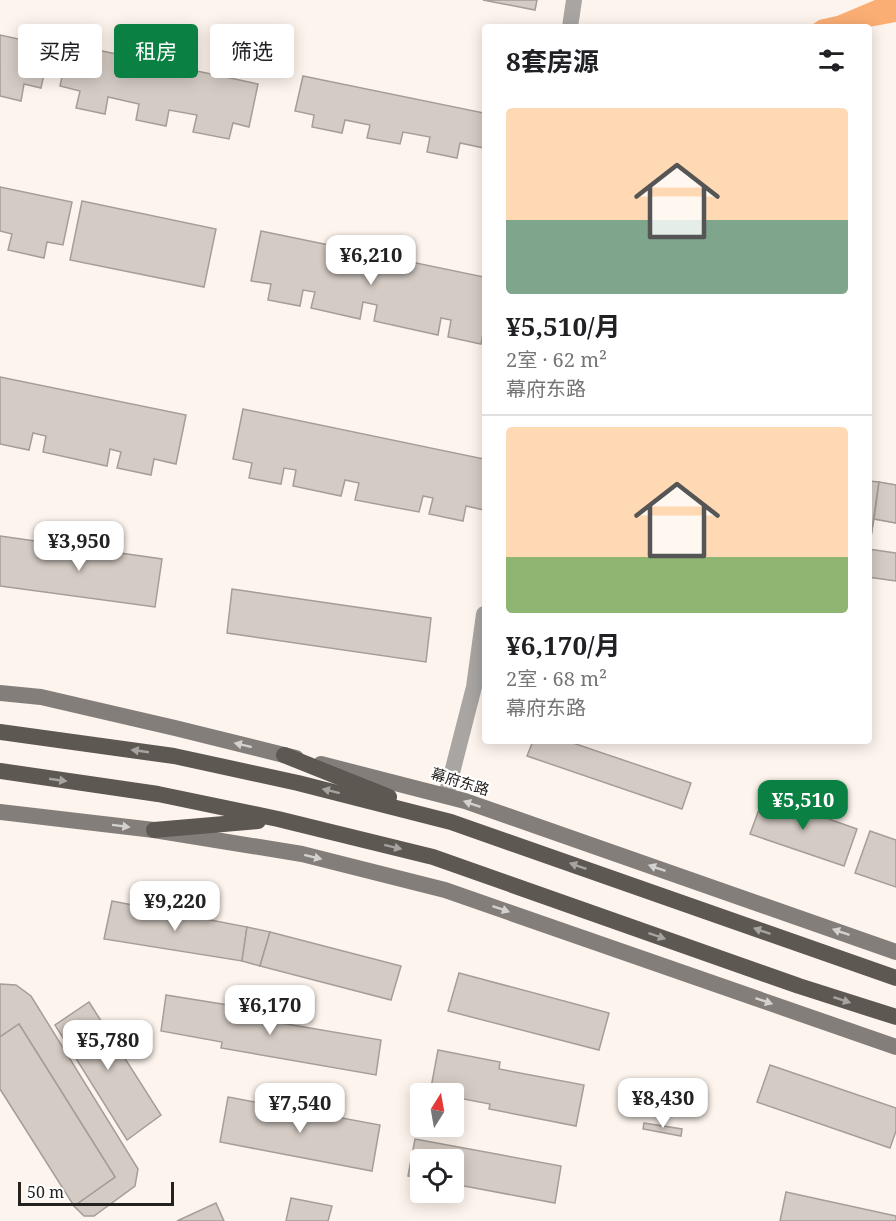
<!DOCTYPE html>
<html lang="zh">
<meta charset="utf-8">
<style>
:root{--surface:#fff;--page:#f6f6f6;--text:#202124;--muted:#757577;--line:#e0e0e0;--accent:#0b8043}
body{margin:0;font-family:"Noto Serif","Noto Sans SC",serif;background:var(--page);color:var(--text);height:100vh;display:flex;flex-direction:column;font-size:22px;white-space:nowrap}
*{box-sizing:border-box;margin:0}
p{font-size:20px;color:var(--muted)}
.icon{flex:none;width:33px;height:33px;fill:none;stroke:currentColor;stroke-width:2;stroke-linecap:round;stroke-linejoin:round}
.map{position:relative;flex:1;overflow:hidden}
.drawer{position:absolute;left:482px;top:24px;width:390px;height:720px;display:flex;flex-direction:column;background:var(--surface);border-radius:6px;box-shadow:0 3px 15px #0003}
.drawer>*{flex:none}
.guide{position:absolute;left:18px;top:24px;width:374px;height:54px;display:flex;gap:12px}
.needle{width:39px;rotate:11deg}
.tools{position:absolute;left:410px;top:1083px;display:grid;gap:12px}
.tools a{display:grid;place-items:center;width:54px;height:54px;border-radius:6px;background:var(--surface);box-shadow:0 3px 15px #0003;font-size:30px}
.scale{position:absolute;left:18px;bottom:15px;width:156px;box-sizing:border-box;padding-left:6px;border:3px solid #24211f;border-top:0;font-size:16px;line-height:21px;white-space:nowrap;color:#24211f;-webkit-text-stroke:4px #fff;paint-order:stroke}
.price{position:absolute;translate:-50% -51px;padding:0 14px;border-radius:12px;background:#fff;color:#222;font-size:20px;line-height:39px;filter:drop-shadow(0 2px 3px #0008)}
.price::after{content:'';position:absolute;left:50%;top:36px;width:18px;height:14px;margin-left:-9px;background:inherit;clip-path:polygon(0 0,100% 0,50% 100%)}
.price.active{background:var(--accent);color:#fff}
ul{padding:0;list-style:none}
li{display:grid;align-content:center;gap:12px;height:318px;padding:0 24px}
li+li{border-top:2px solid var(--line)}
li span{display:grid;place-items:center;height:186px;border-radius:6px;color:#555}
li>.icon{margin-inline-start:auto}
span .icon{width:108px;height:108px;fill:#fffc;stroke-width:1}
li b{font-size:26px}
h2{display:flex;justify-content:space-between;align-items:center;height:72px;padding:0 24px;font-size:26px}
.pill{padding:0 21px;border-radius:6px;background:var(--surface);box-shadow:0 3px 15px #0003;font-size:21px;line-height:54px}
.pill.active{background:var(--accent);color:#fff}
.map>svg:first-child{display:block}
</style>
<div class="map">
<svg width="896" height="1221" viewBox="0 0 896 1221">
<rect width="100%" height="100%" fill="#fdf4ed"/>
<path fill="#faae73" d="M 875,0 L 896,0 L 896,22 L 869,27 L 809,27 L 819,20 L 837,16 Z"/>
<g fill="#d4cbc4" stroke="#a59d97" stroke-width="1.5">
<path d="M 483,0 L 537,0 L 535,10 Z"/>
<path d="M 0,35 L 50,46 L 41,88 L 24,84 L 21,101 L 0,96 Z"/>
<path d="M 69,44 L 258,84 L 249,127 L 233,123 L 229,139 L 193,132 L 197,115 L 169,110 L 166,126 L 136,120 L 139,104 L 108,97 L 105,114 L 76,108 L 80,91 L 60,86 Z"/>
<path d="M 303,76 L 484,113 L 484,148 L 460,143 L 457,158 L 427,152 L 430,137 L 403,132 L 400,144 L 367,138 L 370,125 L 345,120 L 342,133 L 312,127 L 314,115 L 295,111 Z"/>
<path d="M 0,187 L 72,202 L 63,245 L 47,242 L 44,258 L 8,250 L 12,234 L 0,231 Z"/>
<path d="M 82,201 L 216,229 L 204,287 L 70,260 Z"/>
<path d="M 261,231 L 484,277 L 484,329 L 481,344 L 448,337 L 451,320 L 441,318 L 438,335 L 374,321 L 377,305 L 363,302 L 360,319 L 311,308 L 315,292 L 303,290 L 300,306 L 268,300 L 271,284 L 251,281 Z"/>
<path d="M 0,377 L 186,415 L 176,464 L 154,459 L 151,475 L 117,468 L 121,452 L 110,449 L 107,466 L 43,452 L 46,436 L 33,433 L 29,450 L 0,444 Z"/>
<path d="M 243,409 L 484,459 L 484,510 L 466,506 L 463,521 L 429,514 L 433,498 L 423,496 L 419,512 L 355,500 L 359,483 L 345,480 L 341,496 L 293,486 L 296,470 L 284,468 L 281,484 L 249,478 L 252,463 L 233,459 Z"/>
<path d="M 868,481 L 896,485 L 896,523 L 874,519 L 869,549 Z"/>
<path d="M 868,481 L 879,482 L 869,549 L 868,549 Z"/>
<path d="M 879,482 L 896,485 L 896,523 L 874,519 Z"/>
<path d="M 0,536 L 162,559 L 155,607 L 0,586 Z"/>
<path d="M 868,549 L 896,553 L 896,581 L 868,577 Z"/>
<path d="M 232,589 L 431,618 L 426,662 L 227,633 Z"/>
<path d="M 533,741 L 567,741 L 691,783 L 682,809 L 527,756 Z"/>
<path d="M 764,796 L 857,829 L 844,866 L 750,834 Z"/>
<path d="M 870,831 L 896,840 L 896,887 L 855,873 Z"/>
<path d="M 112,901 L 247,927 L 242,961 L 104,939 Z"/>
<path d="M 247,927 L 270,932 L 260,966 L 242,961 Z"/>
<path d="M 270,932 L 401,966 L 391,1000 L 260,966 Z"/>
<path d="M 459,973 L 609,1013 L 599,1050 L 448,1011 Z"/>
<path d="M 0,984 L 16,985 L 31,996 L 138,1169 L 135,1186 L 94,1216 L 84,1216 L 74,1206 L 115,1177 L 19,1024 L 0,1037 Z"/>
<path d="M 166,995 L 234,1006 L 233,1015 L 381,1040 L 376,1075 L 221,1048 L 222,1042 L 161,1031 Z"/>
<path d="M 89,1002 L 161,1115 L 127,1140 L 55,1025 Z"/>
<path d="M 19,1024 L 115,1177 L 74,1206 L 0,1089 L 0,1037 Z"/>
<path d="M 438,1050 L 500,1062 L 499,1069 L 584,1085 L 576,1126 L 489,1109 L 490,1104 L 453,1097 L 453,1094 L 430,1093 Z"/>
<path d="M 770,1065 L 896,1108 L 896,1131 L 890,1148 L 757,1102 Z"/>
<path d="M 228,1097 L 380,1125 L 372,1171 L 220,1142 Z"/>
<path d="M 644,1123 L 682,1129 L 681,1136 L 643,1129 Z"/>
<path d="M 415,1139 L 561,1166 L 555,1203 L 453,1184 L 453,1160 L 420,1160 L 420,1178 L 408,1176 Z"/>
<path d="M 786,1192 L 896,1216 L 896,1221 L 780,1221 Z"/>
<path d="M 291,1198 L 332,1206 L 328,1221 L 286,1221 Z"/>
<path d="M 216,1203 L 224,1221 L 177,1221 Z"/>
</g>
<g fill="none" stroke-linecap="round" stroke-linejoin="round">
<g stroke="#a9a5a2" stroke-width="16">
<path d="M 570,27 L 574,0"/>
<path d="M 446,796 L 474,687 L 484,614"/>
</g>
<g stroke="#847e7a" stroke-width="16">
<path d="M 0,693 L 41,697 L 175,728 L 296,758"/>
<path d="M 321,764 L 465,801 L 896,952"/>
<path d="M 0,812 L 154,830 L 302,854 L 445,890 L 896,1047"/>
</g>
<g stroke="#5e5852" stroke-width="16">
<path d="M 0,732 L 174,756 L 298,783 L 451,822 L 896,978"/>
<path d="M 284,755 L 389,797"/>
<path d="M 0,771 L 158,794 L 278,819 L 433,857 L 799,986 L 896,1017"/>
<path d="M 154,830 L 258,821"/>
</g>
</g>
<defs><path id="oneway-solid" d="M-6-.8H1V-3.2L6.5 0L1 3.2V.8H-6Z" transform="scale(1.5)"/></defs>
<g fill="#d4d2d0">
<use href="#oneway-solid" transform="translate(243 745) rotate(-166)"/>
<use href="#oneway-solid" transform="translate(472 804) rotate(-161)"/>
<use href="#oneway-solid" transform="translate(121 826) rotate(7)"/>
<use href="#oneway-solid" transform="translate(313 857) rotate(14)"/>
<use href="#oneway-solid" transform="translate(657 868) rotate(-161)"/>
<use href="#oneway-solid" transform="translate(501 909) rotate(19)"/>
<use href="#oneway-solid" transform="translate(841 932) rotate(-161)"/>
<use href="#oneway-solid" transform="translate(764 1001) rotate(19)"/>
</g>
<g fill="#a6a3a0">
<use href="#oneway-solid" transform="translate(140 751) rotate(-172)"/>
<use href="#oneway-solid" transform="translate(58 780) rotate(8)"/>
<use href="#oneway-solid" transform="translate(331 791) rotate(-166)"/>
<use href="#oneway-solid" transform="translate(393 847) rotate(14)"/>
<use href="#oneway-solid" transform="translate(578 866) rotate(-161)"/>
<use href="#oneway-solid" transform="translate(762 931) rotate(-161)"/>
<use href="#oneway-solid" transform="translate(657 936) rotate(19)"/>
<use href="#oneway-solid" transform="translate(842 1000) rotate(18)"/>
</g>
<g text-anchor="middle" stroke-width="4.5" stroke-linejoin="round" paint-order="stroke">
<g font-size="15" fill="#24211f" stroke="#fff">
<text transform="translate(460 782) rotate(17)" y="5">幕府东路</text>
</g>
</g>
</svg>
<div class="tools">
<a><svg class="needle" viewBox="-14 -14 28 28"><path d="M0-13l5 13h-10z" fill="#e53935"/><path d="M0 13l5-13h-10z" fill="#757577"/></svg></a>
<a><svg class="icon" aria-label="locate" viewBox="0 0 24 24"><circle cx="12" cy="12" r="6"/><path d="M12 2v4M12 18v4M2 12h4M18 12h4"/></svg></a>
</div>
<div class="scale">50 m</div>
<b class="price" style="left:371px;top:286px">¥6,210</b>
<b class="price" style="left:79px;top:572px">¥3,950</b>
<b class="price active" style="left:803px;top:831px">¥5,510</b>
<b class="price" style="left:175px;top:932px">¥9,220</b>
<b class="price" style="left:270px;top:1036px">¥6,170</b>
<b class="price" style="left:108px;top:1071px">¥5,780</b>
<b class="price" style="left:663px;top:1129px">¥8,430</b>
<b class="price" style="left:300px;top:1134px">¥7,540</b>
<div class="guide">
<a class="pill">买房</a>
<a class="pill active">租房</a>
<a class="pill">筛选</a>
</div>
<section class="drawer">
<h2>8套房源<svg class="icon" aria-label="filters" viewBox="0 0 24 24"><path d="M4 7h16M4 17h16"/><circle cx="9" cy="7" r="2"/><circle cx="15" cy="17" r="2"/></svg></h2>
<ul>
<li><span style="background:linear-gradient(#ffd9b3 60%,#7fa58c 0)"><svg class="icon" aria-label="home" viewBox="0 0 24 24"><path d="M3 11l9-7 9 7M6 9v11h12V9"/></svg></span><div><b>¥5,510/月</b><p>2室 · 62 m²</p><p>幕府东路</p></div></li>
<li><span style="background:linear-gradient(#ffd9b3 70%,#8fb573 0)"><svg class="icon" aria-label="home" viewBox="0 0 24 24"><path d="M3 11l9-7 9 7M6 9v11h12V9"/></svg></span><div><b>¥6,170/月</b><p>2室 · 68 m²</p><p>幕府东路</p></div></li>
</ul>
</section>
</div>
